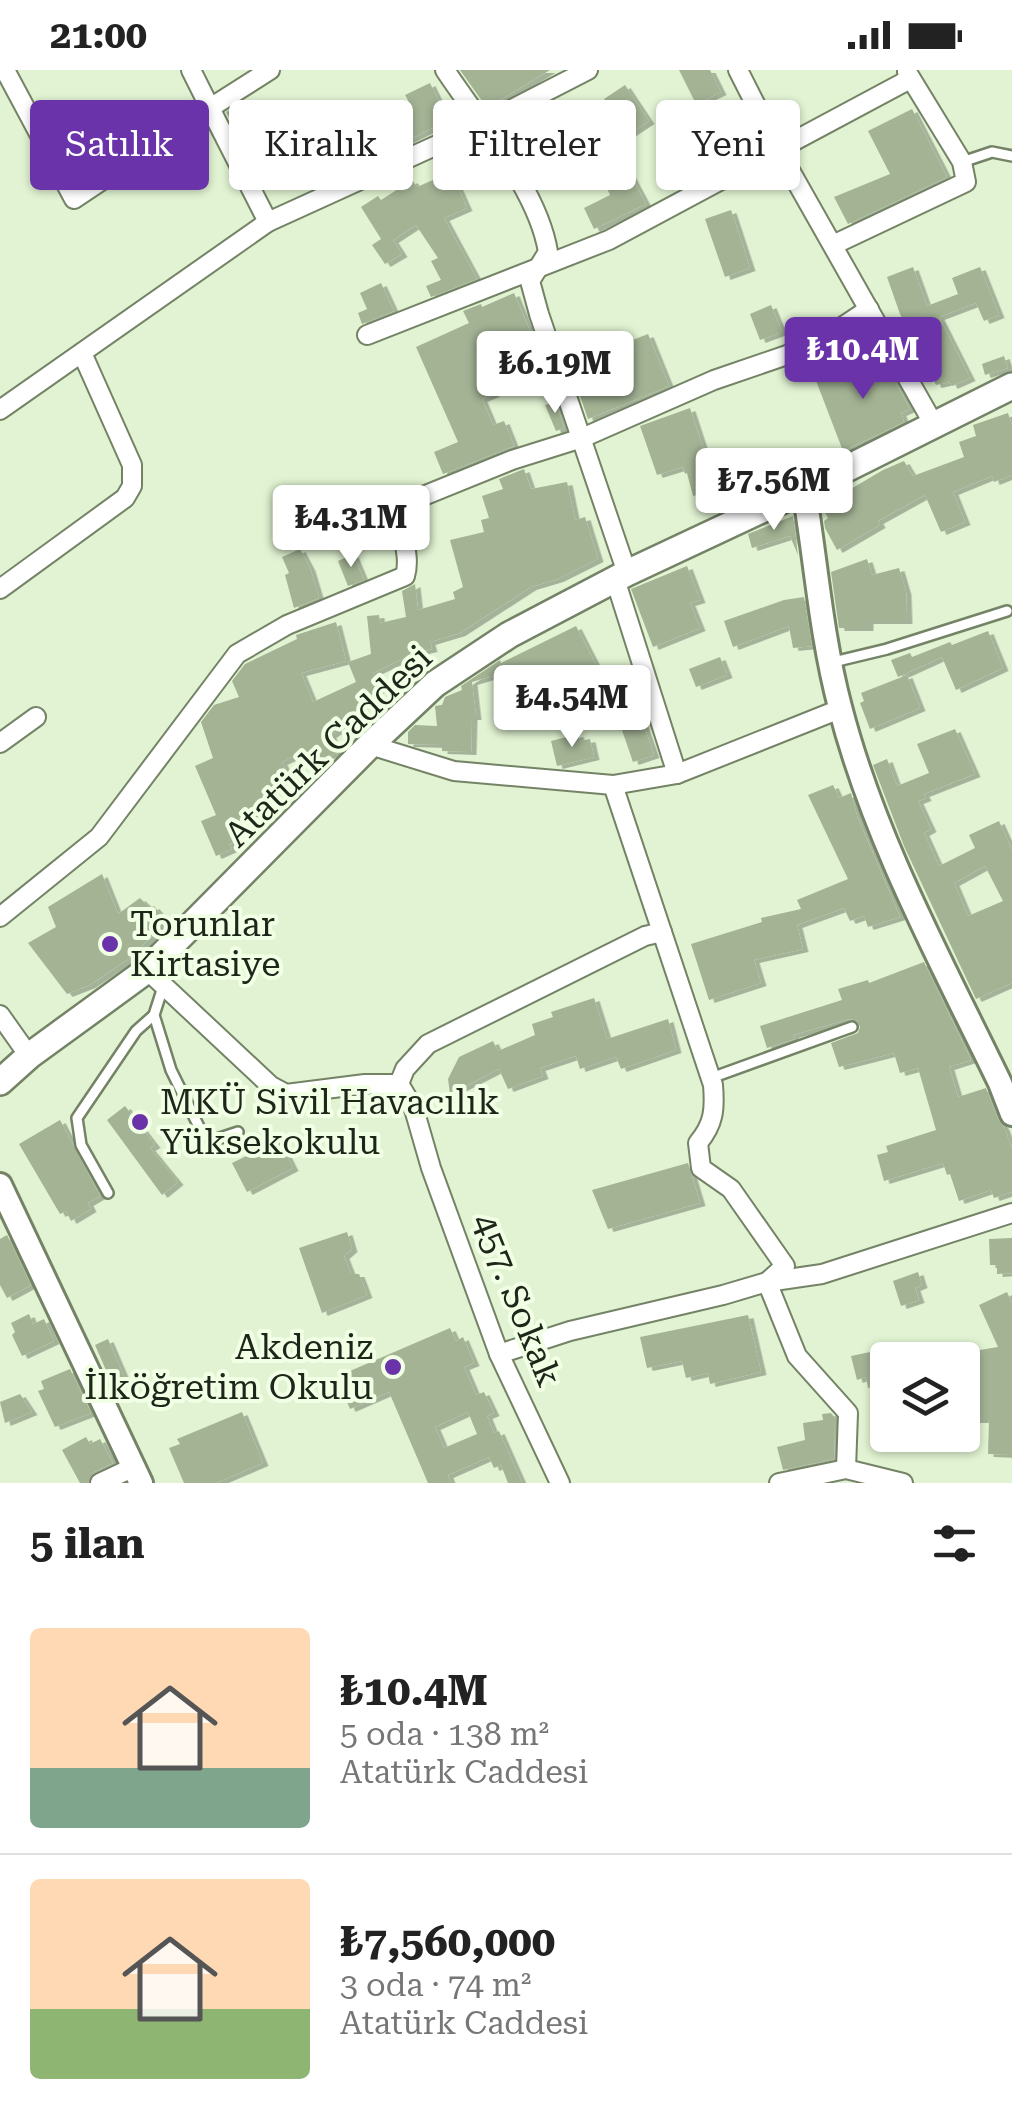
<!DOCTYPE html>
<html lang="tr">
<meta charset="utf-8">
<style>
:root{--surface:#fff;--page:#f6f6f6;--text:#222;--muted:#767676;--line:#e0e0e0;--accent:#6a33aa}
body{margin:0;font-family:"Roboto Serif",serif;background:var(--page);color:var(--text);height:100vh;display:flex;flex-direction:column;font-size:38px;white-space:nowrap}
*{box-sizing:border-box;margin:0}
p{font-size:32px;color:var(--muted)}
.icon{flex:none;width:55px;height:55px;fill:none;stroke:currentColor;stroke-width:2;stroke-linecap:round;stroke-linejoin:round}
.map{position:relative;height:1413px;overflow:hidden}
.sheet{display:flex;flex-direction:column;background:var(--surface);flex:1}
.sheet>*{flex:none}
.banner{position:absolute;left:30px;top:30px;width:952px;height:90px;display:flex;gap:20px}
.buttons{position:absolute;left:870px;top:1272px;display:grid;gap:20px}
.buttons a{display:grid;place-items:center;width:110px;height:110px;border-radius:10px;background:var(--surface);box-shadow:0 2px 8px #0004;font-size:50px}
.price{position:absolute;translate:-50% -85px;padding:0 22px;border-radius:10px;background:#fff;color:#222;font-size:32px;line-height:65px;filter:drop-shadow(0 2px 5px #0008)}
.price::after{content:'';position:absolute;left:50%;top:60px;width:30px;height:22px;margin-left:-15px;background:inherit;clip-path:polygon(0 0,100% 0,50% 100%)}
.price.selected{background:var(--accent);color:#fff}
ul{padding:0;list-style:none}
li{display:flex;align-items:center;gap:30px;height:250px;padding:0 30px}
li+li{border-top:2px solid var(--line)}
li span{display:grid;place-items:center;flex:none;width:280px;height:200px;border-radius:10px;color:#555}
li>.icon{margin-inline-start:auto}
span .icon{width:120px;height:120px;fill:#fffc;stroke-width:1}
li b{font-size:42px}
h2{display:flex;justify-content:space-between;align-items:center;height:120px;padding:0 30px;font-size:42px}
.pill{padding:0 35px;border-radius:10px;background:var(--surface);box-shadow:0 2px 8px #0004;font-size:35px;line-height:90px}
.pill.selected{background:var(--accent);color:#fff}
.status{display:flex;justify-content:space-between;align-items:center;height:70px;padding:0 50px;background:var(--surface);direction:ltr}
.status svg{height:28px;fill:currentColor}
.map>svg:first-child{display:block}
</style>
<div class="status"><b>21:00</b><svg viewBox="0 0 49 12"><path d="M0 12V9h3v3zM5 12V6h3v6zM10 12V3h3v9zM15 12V0h3v12zM26 1h20v11H26zM47 4h2v5h-2z"/></svg></div>
<div class="map">
<svg width="1012" height="1413" viewBox="0 0 1012 1413">
<defs>
<filter id="shadow"><feDropShadow dx="5.5" dy="3" stdDeviation="0" flood-color="#0004"/></filter>
</defs>
<rect width="100%" height="100%" fill="#e1f3d2"/>
<g fill="#a3b394" fill-rule="evenodd" filter="url(#shadow)">
<path d="M 460,0 L 550,0 L 487,38 Z"/>
<path d="M 679,0 L 710,0 L 721,22 L 696,34 Z"/>
<path d="M 430,13 L 448,50 L 371,89 L 354,57 L 361,53 L 358,46 L 379,34 L 385,46 L 410,34 L 405,25 Z"/>
<path d="M 625,15 L 649,51 L 628,65 L 604,29 Z"/>
<path d="M 245,31 L 267,74 L 247,84 L 226,42 Z"/>
<path d="M 912,39 L 947,107 L 848,154 L 834,127 L 890,104 L 868,61 Z"/>
<path d="M 752,54 L 762,74 L 740,86 L 738,82 L 729,86 L 721,69 Z"/>
<path d="M 516,59 L 548,105 L 536,114 L 506,66 Z"/>
<path d="M 679,74 L 697,109 L 680,118 L 661,84 Z"/>
<path d="M 628,100 L 646,134 L 594,159 L 584,138 L 610,125 L 604,112 Z"/>
<path d="M 451,102 L 467,138 L 444,148 L 477,209 L 431,227 L 426,216 L 441,210 L 431,191 L 438,188 L 416,155 L 393,170 L 402,184 L 385,194 L 372,175 L 381,169 L 361,137 L 378,126 L 381,130 L 412,110 L 417,117 Z"/>
<path d="M 731,140 L 750,198 L 725,207 L 705,149 Z"/>
<path d="M 913,197 L 927,236 L 958,224 L 952,208 L 980,197 L 999,245 L 984,251 L 976,233 L 939,247 L 970,308 L 952,316 L 950,312 L 936,315 L 900,244 L 887,207 Z"/>
<path d="M 381,213 L 394,241 L 362,254 L 358,243 L 367,239 L 360,223 Z"/>
<path d="M 514,223 L 542,290 L 515,302 L 500,270 L 477,281 L 494,324 L 482,329 L 493,355 L 504,351 L 514,376 L 443,404 L 434,382 L 458,372 L 416,277 L 469,253 L 463,241 L 481,234 L 482,237 Z"/>
<path d="M 771,235 L 782,262 L 760,270 L 750,244 Z"/>
<path d="M 648,264 L 669,316 L 588,349 L 571,300 L 574,293 Z"/>
<path d="M 874,276 L 879,294 L 884,292 L 910,339 L 901,343 L 904,352 L 843,381 L 815,308 L 834,300 L 840,313 L 865,303 L 858,281 Z"/>
<path d="M 1004,286 L 1008,298 L 985,305 L 982,294 Z"/>
<path d="M 556,332 L 564,358 L 556,361 L 545,335 Z"/>
<path d="M 690,338 L 717,421 L 693,426 L 687,403 L 685,404 L 683,397 L 657,405 L 640,356 Z"/>
<path d="M 1008,343 L 1012,356 L 1012,405 L 994,412 L 992,406 L 953,422 L 965,452 L 941,462 L 925,425 L 878,451 L 880,455 L 837,480 L 825,458 L 824,451 L 828,448 L 822,436 L 883,400 L 904,391 L 913,406 L 964,387 L 959,372 L 976,366 L 973,355 Z"/>
<path d="M 524,399 L 531,419 L 567,412 L 575,450 L 585,447 L 598,489 L 558,509 L 531,517 L 460,563 L 430,572 L 432,579 L 415,583 L 373,603 L 379,620 L 357,628 L 362,644 L 331,665 L 337,683 L 309,692 L 305,681 L 282,692 L 290,710 L 265,721 L 270,734 L 238,752 L 244,768 L 229,774 L 232,779 L 216,786 L 201,751 L 216,745 L 195,696 L 213,688 L 201,652 L 214,635 L 239,627 L 232,611 L 245,594 L 297,569 L 296,565 L 336,552 L 346,591 L 301,603 L 313,632 L 356,612 L 348,592 L 371,584 L 367,546 L 379,545 L 380,553 L 406,547 L 402,521 L 415,514 L 418,540 L 455,529 L 453,522 L 463,517 L 450,470 L 484,462 L 481,450 L 489,448 L 482,426 L 503,419 L 499,409 Z"/>
<path d="M 793,446 L 798,485 L 790,466 L 752,478 L 748,464 Z"/>
<path d="M 300,479 L 310,498 L 319,528 L 294,538 L 285,505 L 289,503 L 282,487 Z"/>
<path d="M 353,484 L 364,510 L 348,516 L 338,491 Z"/>
<path d="M 867,489 L 872,505 L 899,498 L 906,522 L 907,551 L 868,551 L 868,558 L 839,558 L 831,502 Z"/>
<path d="M 687,496 L 700,530 L 690,533 L 700,558 L 653,577 L 631,519 Z"/>
<path d="M 804,527 L 812,576 L 793,578 L 789,556 L 733,577 L 724,551 L 784,530 Z"/>
<path d="M 576,556 L 597,597 L 525,634 L 517,618 L 502,626 L 492,606 L 472,612 L 476,647 L 472,647 L 471,682 L 442,681 L 442,675 L 408,674 L 408,662 L 415,655 L 437,656 L 435,636 L 442,635 L 445,627 L 462,620 L 461,616 L 500,590 L 501,593 Z"/>
<path d="M 988,561 L 1003,598 L 956,620 L 942,587 L 898,607 L 891,590 L 910,583 L 912,587 L 950,572 L 952,575 Z"/>
<path d="M 720,587 L 727,605 L 696,617 L 689,599 Z"/>
<path d="M 907,605 L 920,638 L 870,659 L 860,633 L 864,631 L 861,623 Z"/>
<path d="M 635,630 L 654,685 L 633,692 L 614,637 Z"/>
<path d="M 955,659 L 975,704 L 924,724 L 926,728 L 918,731 L 931,759 L 924,763 L 939,796 L 975,778 L 969,765 L 999,751 L 1012,780 L 1012,913 L 976,929 L 904,776 L 873,695 L 887,689 L 897,716 L 929,703 L 917,674 ZM 985,796 L 1003,831 L 968,846 L 954,813 Z"/>
<path d="M 578,664 L 580,671 L 590,669 L 594,687 L 557,696 L 551,671 Z"/>
<path d="M 833,715 L 839,728 L 851,723 L 857,746 L 900,847 L 868,857 L 864,846 L 850,851 L 844,838 L 797,855 L 803,879 L 754,890 L 761,913 L 709,930 L 691,874 L 762,852 L 761,848 L 801,839 L 797,830 L 848,809 L 808,725 Z"/>
<path d="M 102,804 L 118,844 L 140,828 L 150,838 L 154,836 L 166,851 L 131,887 L 90,915 L 67,924 L 28,873 L 56,857 L 48,837 Z"/>
<path d="M 924,892 L 971,990 L 949,997 L 958,1027 L 986,1018 L 998,1049 L 1004,1057 L 1012,1079 L 1012,1122 L 994,1128 L 991,1120 L 959,1131 L 950,1104 L 947,1105 L 943,1093 L 884,1111 L 877,1085 L 888,1082 L 886,1076 L 936,1060 L 918,998 L 900,1003 L 894,983 L 839,997 L 831,973 L 858,963 L 860,957 L 856,950 L 849,949 L 793,965 L 795,969 L 767,978 L 760,956 L 842,930 L 838,919 L 868,910 L 869,913 Z"/>
<path d="M 594,928 L 607,969 L 668,949 L 676,980 L 621,999 L 616,987 L 580,999 L 576,986 L 540,998 L 543,1006 L 508,1019 L 499,999 L 450,1024 L 448,1009 L 459,987 L 493,971 L 498,981 L 535,965 L 532,954 L 553,947 L 551,942 Z"/>
<path d="M 125,1036 L 155,1075 L 150,1078 L 178,1112 L 162,1125 L 107,1050 Z"/>
<path d="M 60,1050 L 100,1126 L 88,1133 L 91,1139 L 71,1151 L 66,1141 L 60,1144 L 19,1074 Z"/>
<path d="M 279,1070 L 293,1098 L 247,1122 L 232,1093 Z"/>
<path d="M 688,1093 L 700,1133 L 608,1159 L 592,1120 Z"/>
<path d="M 347,1162 L 352,1179 L 344,1186 L 351,1204 L 359,1204 L 367,1225 L 322,1243 L 299,1178 Z"/>
<path d="M 7,1165 L 31,1215 L 7,1228 L 0,1215 L 0,1169 Z"/>
<path d="M 1012,1168 L 1012,1203 L 997,1204 L 997,1195 L 990,1195 L 989,1169 Z"/>
<path d="M 918,1202 L 922,1215 L 915,1218 L 919,1230 L 901,1236 L 893,1211 Z"/>
<path d="M 1007,1222 L 1012,1233 L 1012,1385 L 988,1384 L 989,1350 L 962,1350 L 962,1326 L 972,1326 L 972,1294 L 968,1294 L 968,1282 L 998,1277 L 979,1235 Z"/>
<path d="M 29,1244 L 33,1254 L 44,1249 L 54,1271 L 22,1286 L 12,1265 L 15,1262 L 11,1253 Z"/>
<path d="M 748,1245 L 761,1302 L 710,1314 L 708,1303 L 686,1308 L 682,1291 L 647,1298 L 640,1267 Z"/>
<path d="M 450,1258 L 456,1271 L 463,1267 L 474,1293 L 464,1297 L 476,1325 L 484,1322 L 494,1343 L 487,1346 L 494,1363 L 499,1361 L 522,1413 L 508,1413 L 501,1395 L 494,1398 L 489,1387 L 448,1405 L 451,1413 L 428,1413 L 389,1322 L 350,1339 L 342,1320 L 349,1317 L 343,1304 ZM 468,1342 L 477,1364 L 444,1378 L 435,1357 Z"/>
<path d="M 108,1269 L 125,1309 L 112,1314 L 95,1275 Z"/>
<path d="M 870,1282 L 872,1291 L 888,1287 L 888,1313 L 868,1318 L 866,1307 L 857,1310 L 851,1286 Z"/>
<path d="M 70,1299 L 91,1343 L 55,1357 L 38,1321 L 44,1319 L 41,1311 Z"/>
<path d="M 20,1324 L 32,1342 L 5,1353 L 0,1332 Z"/>
<path d="M 242,1342 L 263,1393 L 216,1413 L 184,1413 L 169,1378 L 180,1374 L 177,1369 Z"/>
<path d="M 831,1343 L 835,1348 L 834,1389 L 783,1400 L 777,1377 L 805,1370 L 803,1353 L 823,1350 L 822,1344 Z"/>
<path d="M 86,1367 L 90,1374 L 100,1369 L 113,1393 L 94,1402 L 88,1413 L 80,1413 L 62,1380 Z"/>
</g>
<g fill="none" stroke-linecap="round" stroke-linejoin="round">
<g stroke="#748366" stroke-width="14">
<g id="service">
<path d="M 962,92 L 992,82 L 1012,86"/>
<path d="M 833,592 L 887,579 L 1007,541"/>
<path d="M 163,917 L 154,945 L 171,1000 L 203,1065 L 214,1070 L 238,1062"/>
<path d="M 711,1008 L 852,957"/>
<path d="M 108,1123 L 81,1075 L 77,1048 L 136,961 L 154,945"/>
</g>
</g>
<g stroke="#748366" stroke-width="22">
<g id="minor">
<path d="M 5,0 L 74,129 L 210,38 L 191,0"/>
<path d="M 270,0 L 210,38 L 268,152 L 481,55 L 588,0"/>
<path d="M 445,0 C 480,53 538,120 548,182 L 530,211 L 539,244 L 627,503"/>
<path d="M 738,0 L 779,81 L 933,353"/>
<path d="M 833,175 L 966,112 L 962,92 L 907,2"/>
<path d="M 367,265 L 609,170 L 910,9"/>
<path d="M 0,340 L 268,152"/>
<path d="M 615,509 L 677,704"/>
<path d="M 0,519 L 125,428 L 132,416 L 132,395 L 82,283"/>
<path d="M 0,673 L 36,647"/>
<path d="M 370,675 L 454,701 L 613,715 L 677,704 L 840,639"/>
<path d="M 0,847 L 99,767 L 237,584 L 287,555 L 405,506 C 412,483 397,459 401,435 L 512,390 L 582,368 L 714,310 L 787,285 L 830,265 L 869,239"/>
<path d="M 662,862 L 713,1015 C 715,1039 714,1054 698,1073 L 701,1098 L 731,1119 L 785,1196 L 767,1212 L 797,1286 L 848,1343 L 846,1399"/>
<path d="M 147,900 L 271,1016 L 286,1024 L 365,1014 L 399,1014 L 414,1039 L 431,1098 L 499,1284 L 560,1413"/>
<path d="M 0,945 L 29,986"/>
<path d="M 399,1014 L 405,999 L 428,974 L 645,866 L 662,862 L 613,715"/>
<path d="M 499,1284 L 570,1261 L 723,1225 L 767,1212 L 822,1204 L 1012,1143"/>
<path d="M 100,1413 L 134,1397"/>
<path d="M 779,1413 L 846,1399 L 903,1413"/>
</g>
</g>
<g stroke="#748366" stroke-width="28">
<g id="tertiary">
<path d="M 804,420 C 816,492 821,565 840,637 C 874,769 941,891 1000,1013 L 1012,1044"/>
<path d="M 0,1115 L 141,1413"/>
</g>
</g>
<g stroke="#748366" stroke-width="30">
<path id="secondary" d="M 0,1012 L 29,986 L 147,900 L 370,675 L 435,614 L 509,565 L 627,503 L 804,420 L 1012,316"/>
</g>
<use href="#service" stroke="#fff" stroke-width="9"/>
<use href="#minor" stroke="#fff" stroke-width="18"/>
<use href="#tertiary" stroke="#fff" stroke-width="22"/>
<use href="#secondary" stroke="#fff" stroke-width="25"/>
</g>
<g fill="#6a33aa" stroke="#f1ffe5" stroke-width="4">
<circle cx="110" cy="874" r="10"/>
<circle cx="140" cy="1052" r="10"/>
<circle cx="393" cy="1297" r="10"/>
</g>
<g text-anchor="middle" stroke-width="8" stroke-linejoin="round" paint-order="stroke">
<g font-size="35" fill="#1e2519" stroke="#f1ffe5">
<text transform="translate(328 676) rotate(-44)" y="12">Atatürk Caddesi</text>
<text transform="translate(517 1230) rotate(68)" y="12">457. Sokak</text>
</g>
<g font-size="35" fill="#1e2519" stroke="#f1ffe5" text-anchor="start">
<text x="130" y="866">Torunlar<tspan x="130" dy="40">Kirtasiye</tspan></text>
<text x="160" y="1044">MKÜ Sivil Havacılık<tspan x="160" dy="40">Yüksekokulu</tspan></text>
<text x="373" y="1289" text-anchor="end">Akdeniz<tspan x="373" dy="40">İlköğretim Okulu</tspan></text>
</g>
</g>
</svg>
<div class="buttons">
<a><svg class="icon" aria-label="layers" viewBox="0 0 24 24"><path d="M12 4l9 5-9 5-9-5zM3 14l9 5 9-5"/></svg></a>
</div>
<b class="price selected" style="left:863px;top:332px">₺10.4M</b>
<b class="price" style="left:555px;top:346px">₺6.19M</b>
<b class="price" style="left:774px;top:463px">₺7.56M</b>
<b class="price" style="left:351px;top:500px">₺4.31M</b>
<b class="price" style="left:572px;top:680px">₺4.54M</b>
<div class="banner">
<a class="pill selected">Satılık</a>
<a class="pill">Kiralık</a>
<a class="pill">Filtreler</a>
<a class="pill">Yeni</a>
</div>
</div>
<section class="sheet">
<h2>5 ilan<svg class="icon" aria-label="filters" viewBox="0 0 24 24"><path d="M4 7h16M4 17h16"/><circle cx="9" cy="7" r="2"/><circle cx="15" cy="17" r="2"/></svg></h2>
<ul>
<li><span style="background:linear-gradient(#ffd9b3 70%,#7fa58c 0)"><svg class="icon" aria-label="home" viewBox="0 0 24 24"><path d="M3 11l9-7 9 7M6 9v11h12V9"/></svg></span><div><b>₺10.4M</b><p>5 oda · 138 m²</p><p>Atatürk Caddesi</p></div></li>
<li><span style="background:linear-gradient(#ffd9b3 65%,#8fb573 0)"><svg class="icon" aria-label="home" viewBox="0 0 24 24"><path d="M3 11l9-7 9 7M6 9v11h12V9"/></svg></span><div><b>₺7,560,000</b><p>3 oda · 74 m²</p><p>Atatürk Caddesi</p></div></li>
</ul>
</section>
